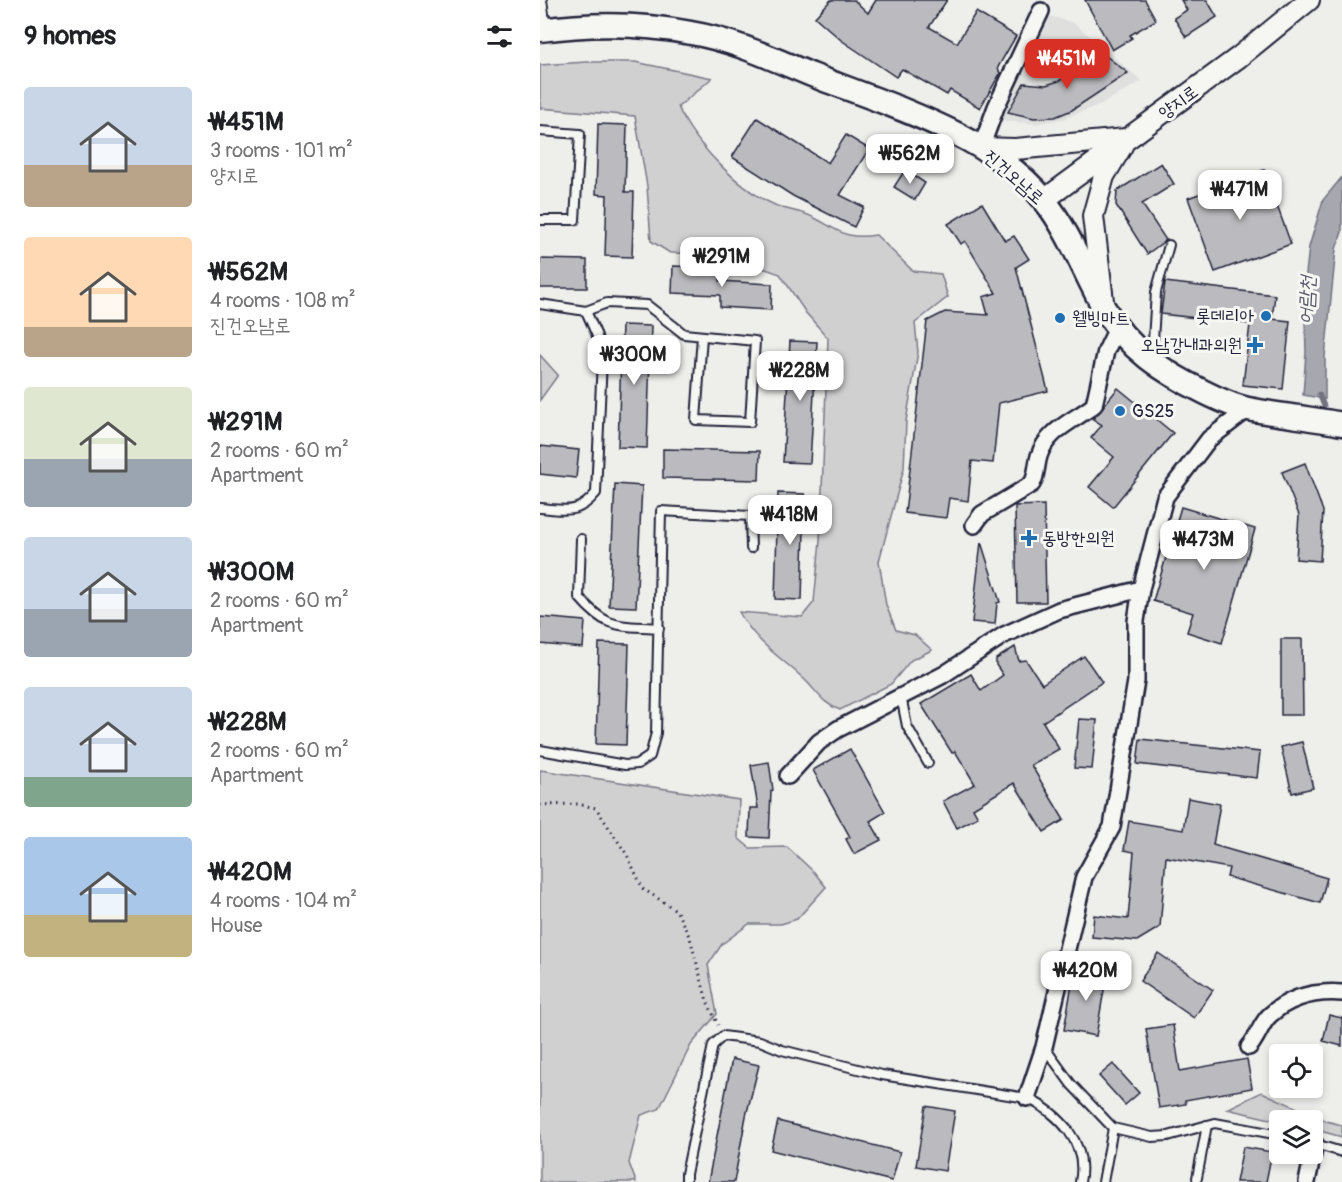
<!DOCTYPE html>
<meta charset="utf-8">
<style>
:root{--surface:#fff;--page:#f6f6f6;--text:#202124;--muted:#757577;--accent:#d93025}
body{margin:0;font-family:Pangolin,"Poor Story",sans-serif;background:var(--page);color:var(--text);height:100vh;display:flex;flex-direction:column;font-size:22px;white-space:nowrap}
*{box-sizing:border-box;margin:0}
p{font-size:20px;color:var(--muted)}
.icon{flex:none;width:33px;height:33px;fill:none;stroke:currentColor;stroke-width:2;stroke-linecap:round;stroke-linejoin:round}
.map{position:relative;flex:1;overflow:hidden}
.details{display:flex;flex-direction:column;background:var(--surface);width:540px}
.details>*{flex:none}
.buttons{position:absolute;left:729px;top:1044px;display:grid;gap:12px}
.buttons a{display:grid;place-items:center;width:54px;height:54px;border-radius:6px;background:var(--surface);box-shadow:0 3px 9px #0003;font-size:30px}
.price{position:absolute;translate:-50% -51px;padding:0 14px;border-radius:12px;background:#fff;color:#222;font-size:20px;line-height:39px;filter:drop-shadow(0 2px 3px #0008)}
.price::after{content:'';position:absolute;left:50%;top:36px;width:18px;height:14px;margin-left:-9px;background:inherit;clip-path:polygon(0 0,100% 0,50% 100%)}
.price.active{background:var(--accent);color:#fff}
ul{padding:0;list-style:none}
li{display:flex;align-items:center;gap:18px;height:150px;padding:0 24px}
li span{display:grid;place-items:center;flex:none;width:168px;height:120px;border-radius:6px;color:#555}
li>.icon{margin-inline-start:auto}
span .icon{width:72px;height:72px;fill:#fffc;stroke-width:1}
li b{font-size:26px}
h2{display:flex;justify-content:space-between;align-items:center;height:72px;padding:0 24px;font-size:26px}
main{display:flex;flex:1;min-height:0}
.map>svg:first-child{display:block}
</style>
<main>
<section class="details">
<h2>9 homes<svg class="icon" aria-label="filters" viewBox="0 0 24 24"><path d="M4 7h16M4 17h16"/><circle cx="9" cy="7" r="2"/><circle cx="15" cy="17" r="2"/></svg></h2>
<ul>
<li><span style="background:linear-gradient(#c9d6e8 65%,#b9a48a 0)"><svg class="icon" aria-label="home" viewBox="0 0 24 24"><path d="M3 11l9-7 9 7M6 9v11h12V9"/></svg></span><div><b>₩451M</b><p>3 rooms · 101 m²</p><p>양지로</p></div></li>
<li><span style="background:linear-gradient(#ffd9b3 75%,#b9a48a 0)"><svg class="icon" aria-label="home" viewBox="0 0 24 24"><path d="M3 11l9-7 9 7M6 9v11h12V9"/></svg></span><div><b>₩562M</b><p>4 rooms · 108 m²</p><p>진건오남로</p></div></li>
<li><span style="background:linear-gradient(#dfe7d0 60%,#9aa5b1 0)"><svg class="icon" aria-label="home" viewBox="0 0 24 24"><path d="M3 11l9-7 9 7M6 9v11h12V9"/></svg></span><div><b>₩291M</b><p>2 rooms · 60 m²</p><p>Apartment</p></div></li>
<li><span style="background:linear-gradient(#c9d6e8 60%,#9aa5b1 0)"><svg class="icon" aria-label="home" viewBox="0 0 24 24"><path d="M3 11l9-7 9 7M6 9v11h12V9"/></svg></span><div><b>₩300M</b><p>2 rooms · 60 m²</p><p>Apartment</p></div></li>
<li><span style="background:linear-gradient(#c9d6e8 75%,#7fa58c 0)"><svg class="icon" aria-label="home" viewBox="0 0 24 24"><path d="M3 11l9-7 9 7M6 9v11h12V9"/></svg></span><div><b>₩228M</b><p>2 rooms · 60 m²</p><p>Apartment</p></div></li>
<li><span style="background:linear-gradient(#a9c7e8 65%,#c2b280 0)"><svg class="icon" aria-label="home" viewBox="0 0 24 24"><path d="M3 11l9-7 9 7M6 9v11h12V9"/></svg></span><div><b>₩420M</b><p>4 rooms · 104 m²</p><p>House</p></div></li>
</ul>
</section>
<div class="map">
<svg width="802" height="1182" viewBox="0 0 802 1182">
<rect width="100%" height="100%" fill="#eeeeeb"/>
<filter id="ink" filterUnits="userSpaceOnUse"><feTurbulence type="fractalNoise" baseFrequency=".0167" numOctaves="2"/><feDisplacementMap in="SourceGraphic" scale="12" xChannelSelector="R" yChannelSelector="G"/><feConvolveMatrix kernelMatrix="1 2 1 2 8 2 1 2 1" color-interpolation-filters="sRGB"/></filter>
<g filter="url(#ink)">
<path fill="#dfdfde" d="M 509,16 L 534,23 L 602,81 L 561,104 L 523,119 L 495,124 L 459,120 Z"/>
<g fill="#d0d0d1" stroke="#797986" stroke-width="1.5">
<path d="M 47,62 L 95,62 L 172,78 L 138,107 C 154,143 200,191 237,206 C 247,210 258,211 268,215 C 295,226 301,241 336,235 L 373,271 L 401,274 L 408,297 L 375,323 L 378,352 L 366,421 L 364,468 L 339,561 L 346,605 L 356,630 L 375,635 L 392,650 L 371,660 L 351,684 L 300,710 C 284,704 279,695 268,683 C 243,658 218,646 199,612 L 262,617 L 274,602 L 280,541 L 288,338 L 266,313 L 240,274 L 183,254 L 130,253 L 111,241 L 107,186 L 95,116 L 0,108 L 0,65 Z"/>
<path d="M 0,355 L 18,375 L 0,400 Z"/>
<path d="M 0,770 L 199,800 L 198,838 L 210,848 L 247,847 L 274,872 L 286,887 L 257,919 L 241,924 L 209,924 L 182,944 L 168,965 L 177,1014 L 151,1045 L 119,1109 L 101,1115 L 89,1163 L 96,1182 L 0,1182 Z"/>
<path d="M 722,1092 L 786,1121 L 802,1125 L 802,1137 L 773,1129 L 772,1120 L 739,1121 L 687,1109 Z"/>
</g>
<path fill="#a7a7af" stroke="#727281" stroke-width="1.5" d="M 802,177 L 802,232 L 796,249 L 785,357 L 785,399 L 763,395 L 766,352 L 764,291 L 769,247 L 783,200 Z"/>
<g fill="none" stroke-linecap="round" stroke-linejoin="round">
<path stroke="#727281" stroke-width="5" d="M 779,394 L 784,406"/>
</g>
<g fill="#bbbbbf" stroke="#22223b" stroke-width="1.5">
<path d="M 291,0 L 314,0 L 328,13 L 336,0 L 407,0 L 389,27 L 417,43 L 436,12 L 476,36 L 458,67 L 460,74 L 440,108 L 410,90 L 407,95 L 362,69 L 356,77 L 301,40 L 275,17 Z"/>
<path d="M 545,0 L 605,0 L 616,20 L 590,35 L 592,38 L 572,50 Z"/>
<path d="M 641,0 L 667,0 L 677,17 L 646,37 L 634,18 L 647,10 Z"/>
<path d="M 562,53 L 588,73 L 532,110 L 515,117 L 494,118 L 468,112 L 484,83 L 506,85 L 519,81 Z"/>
<path d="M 217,118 L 288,163 L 306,135 L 329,149 L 300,195 L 324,207 L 314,227 L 253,196 L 192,157 Z"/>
<path d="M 58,124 L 87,125 L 85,192 L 94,192 L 92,257 L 65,256 L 67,195 L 56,194 Z"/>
<path d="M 621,163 L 634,184 L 602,204 L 626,240 L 607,254 L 576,205 L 577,191 Z"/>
<path d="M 365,170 L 385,183 L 375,200 L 354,187 Z"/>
<path d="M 724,170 L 751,244 L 675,272 L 648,198 Z"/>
<path d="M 442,203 L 465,241 L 474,236 L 489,259 L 476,267 L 508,391 L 459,403 L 453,463 L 432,461 L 428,501 L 409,498 L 406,518 L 365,513 L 387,321 L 405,312 L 448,315 L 443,297 L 456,293 L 425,241 L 421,244 L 408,224 Z"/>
<path d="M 0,259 L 47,260 L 47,288 L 0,288 Z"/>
<path d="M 133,266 L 181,268 L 180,281 L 232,284 L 231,310 L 180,307 L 180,295 L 132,293 Z"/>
<path d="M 625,282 L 735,295 L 732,319 L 750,321 L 743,389 L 703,385 L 710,324 L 621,314 Z"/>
<path d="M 82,325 L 111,326 L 107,448 L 78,447 Z"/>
<path d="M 250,341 L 277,342 L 270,463 L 243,462 Z"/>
<path d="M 578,388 L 633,433 L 573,507 L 549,487 L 574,457 L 551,438 L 562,425 L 553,419 Z"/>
<path d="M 0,446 L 39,450 L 36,478 L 0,474 Z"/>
<path d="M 123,449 L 220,451 L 219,480 L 123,478 Z"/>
<path d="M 765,463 L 783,511 L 780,561 L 756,559 L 759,515 L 742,472 Z"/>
<path d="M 75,484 L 102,486 L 96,607 L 69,606 Z"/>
<path d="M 238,493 L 265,494 L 262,600 L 235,599 Z"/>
<path d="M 504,505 L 506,602 L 477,602 L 475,506 Z"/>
<path d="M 641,507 L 715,529 L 682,643 L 647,632 L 653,613 L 613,601 Z"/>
<path d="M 441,542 L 460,602 L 457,603 L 455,624 L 432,622 Z"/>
<path d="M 0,617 L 45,621 L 43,648 L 0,644 Z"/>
<path d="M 741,639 L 762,639 L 763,715 L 741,715 Z"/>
<path d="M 59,643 L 89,644 L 86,745 L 56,744 Z"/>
<path d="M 475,647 L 479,661 L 486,660 L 502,684 L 544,656 L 562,682 L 503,722 L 519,749 L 491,765 L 524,820 L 504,832 L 474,783 L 433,808 L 438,817 L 417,828 L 403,801 L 435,784 L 415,751 L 412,753 L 381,704 L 431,674 L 441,691 L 463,675 L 456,665 L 456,659 Z"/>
<path d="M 539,719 L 557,720 L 552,769 L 534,768 Z"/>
<path d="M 600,739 L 720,752 L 717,778 L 597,764 Z"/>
<path d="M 762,742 L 773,788 L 752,793 L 741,747 Z"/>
<path d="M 310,749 L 345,812 L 330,821 L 341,840 L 314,854 L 306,839 L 310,837 L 273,770 Z"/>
<path d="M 229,762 L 233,790 L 231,791 L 229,838 L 209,837 L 210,808 L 218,808 L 211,765 Z"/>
<path d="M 648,798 L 680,804 L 673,845 L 787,878 L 780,903 L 687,877 L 689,868 L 626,857 L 620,927 L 597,941 L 552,937 L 554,915 L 588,919 L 594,852 L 584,850 L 589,821 L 643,830 Z"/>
<path d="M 618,953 L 673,990 L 654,1018 L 600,981 Z"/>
<path d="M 535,967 L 567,973 L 556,1036 L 524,1030 Z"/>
<path d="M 789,1015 L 802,1018 L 802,1046 L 783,1041 Z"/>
<path d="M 633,1025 L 640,1071 L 707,1059 L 712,1088 L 645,1100 L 646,1104 L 619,1108 L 606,1029 Z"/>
<path d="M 192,1059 L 219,1065 L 206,1116 L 194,1182 L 168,1182 Z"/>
<path d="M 573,1064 L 599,1093 L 585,1105 L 559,1076 Z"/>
<path d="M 386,1106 L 415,1111 L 405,1171 L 376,1166 Z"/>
<path d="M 238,1121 L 360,1152 L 352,1181 L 231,1150 Z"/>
<path d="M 703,1147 L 732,1152 L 726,1182 L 696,1182 Z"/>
</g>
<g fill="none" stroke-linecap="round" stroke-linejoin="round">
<g stroke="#22223b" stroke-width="12">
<g id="service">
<path d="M 2,0 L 6,28"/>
<path d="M 0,131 L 40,134 L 35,220 L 0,220"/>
<path d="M 0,304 L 46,311 L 67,303 L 107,305 L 144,334 L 215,341 L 210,422 L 156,420 L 162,336"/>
<path d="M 612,357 L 616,292 L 629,245"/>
<path d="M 0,508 C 26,510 38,515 56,493 L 62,359 L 57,336 L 46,311"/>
<path d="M 41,539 L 39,597 C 67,630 78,625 119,628"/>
<path d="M 361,696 L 367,726 L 388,763"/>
<path d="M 0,750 L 85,765 L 98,764 L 110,756 L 116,733 L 121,511 L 210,516 L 211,548"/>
<path d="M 505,1048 L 531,1084 L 573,1128 L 612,1137 L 628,1136 L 675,1123 L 740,1135"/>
<path d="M 775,1144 L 802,1152"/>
<path d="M 657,1178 L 667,1125"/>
<path d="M 146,1182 L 146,1174 L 173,1045 L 183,1036 L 220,1041 L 242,1050 L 342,1075 L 487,1098 C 520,1114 548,1143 540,1182"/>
<path d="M 563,1182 L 573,1128"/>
</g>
</g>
<g stroke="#22223b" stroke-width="20">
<g id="minor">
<path d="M 441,148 L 456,107 L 501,11"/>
<path d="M 434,525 L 442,514 L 492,484 C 497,475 496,466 499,456 C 507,430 534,421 554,405 L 566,351 L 577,328"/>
<path d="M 248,776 L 279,742 L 298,729 L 403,675 L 464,635 L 519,610 L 601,589"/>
<path d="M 709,1047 C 718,1037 721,1023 730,1015 C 750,997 776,991 802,993"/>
<path d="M 487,1098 L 504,1047 L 544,877 L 572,827 L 596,681 L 596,621 L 601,589 L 625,497 L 669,439 L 708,409"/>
<path d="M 767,1182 L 775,1144"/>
</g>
</g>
<g stroke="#22223b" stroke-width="24">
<g id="tertiary">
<path d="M 441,148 L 475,149 L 586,139"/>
<path d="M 504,200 L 699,57 L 769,0"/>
<path d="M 563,301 L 553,216 L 564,176 L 582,146"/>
</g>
</g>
<g stroke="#22223b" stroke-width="27">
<path id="secondary" d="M 0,30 C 51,23 101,23 151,33 C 193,40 233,59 272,75 C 348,105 452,135 504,200 C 530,232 544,273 564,308 C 588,349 623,372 664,392 C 678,399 693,406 708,409 C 739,415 771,418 802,424"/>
</g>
<path stroke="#22223b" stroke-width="3" stroke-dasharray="1.5 4.5" stroke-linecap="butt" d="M 0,805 L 38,804 L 56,808 L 87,855 L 103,889 L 136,910 L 150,938 L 167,1001 L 178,1025"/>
<use href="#service" stroke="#f6f6f2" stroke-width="8"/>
<use href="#minor" stroke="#f6f6f2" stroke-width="15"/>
<use href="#tertiary" stroke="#f6f6f2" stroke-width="20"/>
<use href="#secondary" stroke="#f6f6f2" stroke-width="22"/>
</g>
</g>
<g fill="#1f6fb2" stroke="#f6f6f2" stroke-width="2">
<circle cx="726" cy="316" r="6"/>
<circle cx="520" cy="318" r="6"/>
<path d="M712 336h6v6h6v6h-6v6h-6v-6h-6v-6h6z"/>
<circle cx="580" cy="411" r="6"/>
<path d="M486 529h6v6h6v6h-6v6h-6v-6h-6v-6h6z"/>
</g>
<g text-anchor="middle" stroke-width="6" stroke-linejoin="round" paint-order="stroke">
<g font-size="18" fill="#22223b" stroke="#f6f6f2">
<text transform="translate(638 102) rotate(-36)" y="6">양지로</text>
<text transform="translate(474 177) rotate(41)" y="6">진건오남로</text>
</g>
<g font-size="18" fill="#22223b" stroke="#f6f6f2" text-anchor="start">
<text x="714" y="322" text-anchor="end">롯데리아</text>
<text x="532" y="324">웰빙마트</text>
<text x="702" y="351" text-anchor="end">오남강내과의원</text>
<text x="592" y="417">GS25</text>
<text x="502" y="544">동방한의원</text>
</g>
<g font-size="20" font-style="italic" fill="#575769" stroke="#f6f6f2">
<text transform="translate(766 300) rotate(-87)" y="7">어람천</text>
</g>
</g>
</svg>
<div class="buttons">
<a><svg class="icon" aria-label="locate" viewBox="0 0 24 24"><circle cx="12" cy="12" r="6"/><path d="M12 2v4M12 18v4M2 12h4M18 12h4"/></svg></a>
<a><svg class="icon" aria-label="layers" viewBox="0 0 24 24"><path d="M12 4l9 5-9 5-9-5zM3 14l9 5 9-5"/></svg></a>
</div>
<b class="price active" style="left:527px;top:90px">₩451M</b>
<b class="price" style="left:370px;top:185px">₩562M</b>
<b class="price" style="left:700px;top:221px">₩471M</b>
<b class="price" style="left:182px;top:288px">₩291M</b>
<b class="price" style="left:94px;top:386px">₩300M</b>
<b class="price" style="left:260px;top:402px">₩228M</b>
<b class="price" style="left:250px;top:546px">₩418M</b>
<b class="price" style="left:664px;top:571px">₩473M</b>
<b class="price" style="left:546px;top:1002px">₩420M</b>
</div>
</main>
